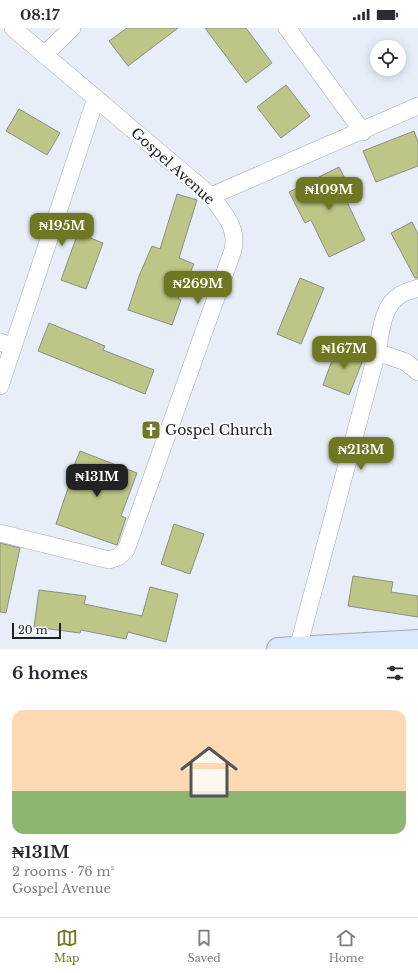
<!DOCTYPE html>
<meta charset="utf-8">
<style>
:root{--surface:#fff;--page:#f2f2f3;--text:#2b2b33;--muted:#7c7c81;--line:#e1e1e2;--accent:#6f7722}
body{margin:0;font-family:"Libre Baskerville",serif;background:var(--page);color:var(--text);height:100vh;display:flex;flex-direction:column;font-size:15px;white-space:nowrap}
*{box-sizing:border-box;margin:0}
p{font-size:13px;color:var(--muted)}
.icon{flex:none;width:22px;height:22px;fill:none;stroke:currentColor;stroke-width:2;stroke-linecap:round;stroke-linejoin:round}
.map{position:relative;height:621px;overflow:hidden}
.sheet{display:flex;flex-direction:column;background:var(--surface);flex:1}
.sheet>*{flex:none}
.tools{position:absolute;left:370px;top:12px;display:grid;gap:8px}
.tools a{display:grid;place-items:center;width:36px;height:36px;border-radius:50%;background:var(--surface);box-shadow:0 2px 10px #0003;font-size:20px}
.scale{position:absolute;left:12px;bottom:10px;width:49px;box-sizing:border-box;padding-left:4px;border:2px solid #1e2124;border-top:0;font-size:11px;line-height:14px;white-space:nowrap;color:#1e2124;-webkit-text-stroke:3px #fafbfd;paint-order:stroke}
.price{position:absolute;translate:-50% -34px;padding:0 9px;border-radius:8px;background:var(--accent);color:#fff;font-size:13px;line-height:26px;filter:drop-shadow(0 1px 2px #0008)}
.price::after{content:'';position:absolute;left:50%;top:24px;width:12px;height:9px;margin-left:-6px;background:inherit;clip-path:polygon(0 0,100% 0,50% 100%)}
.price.current{background:#222;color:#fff}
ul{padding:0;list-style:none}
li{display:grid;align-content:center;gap:8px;height:212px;padding:0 12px}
li span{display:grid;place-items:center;height:124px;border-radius:12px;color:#555}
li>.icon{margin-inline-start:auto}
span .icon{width:72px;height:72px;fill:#fffc;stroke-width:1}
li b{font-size:17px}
h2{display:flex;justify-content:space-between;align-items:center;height:48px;padding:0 12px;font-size:17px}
.status{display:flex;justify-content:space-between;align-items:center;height:28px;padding:0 20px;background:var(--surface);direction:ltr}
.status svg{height:11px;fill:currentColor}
.tabs{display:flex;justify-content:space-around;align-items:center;height:56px;border-top:1px solid var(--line);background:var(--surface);font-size:11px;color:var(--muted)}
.tabs a{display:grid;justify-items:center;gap:2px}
.tabs .current{color:var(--accent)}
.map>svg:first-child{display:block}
</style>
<div class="status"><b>08:17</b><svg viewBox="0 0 49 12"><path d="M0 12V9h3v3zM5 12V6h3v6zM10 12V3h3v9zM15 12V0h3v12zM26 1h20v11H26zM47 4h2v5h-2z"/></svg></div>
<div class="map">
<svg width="418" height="621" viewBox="0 0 418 621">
<rect width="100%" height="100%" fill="#e7eef8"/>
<g fill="#bdc687" stroke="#8d8f84">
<path d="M 127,0 L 178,0 L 128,38 L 109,13 Z"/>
<path d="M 205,0 L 246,0 L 272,35 L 246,55 Z"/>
<path d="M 286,57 L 310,88 L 281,110 L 257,79 Z"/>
<path d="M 19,81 L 60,105 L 47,127 L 6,103 Z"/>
<path d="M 414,103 L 418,114 L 418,138 L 376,154 L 363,123 Z"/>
<path d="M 339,139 L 355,170 L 347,174 L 365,212 L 329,229 L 311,192 L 305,195 L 289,164 Z"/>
<path d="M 177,166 L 197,172 L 179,230 L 194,236 L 178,271 L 181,272 L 172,297 L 128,282 L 139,248 L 152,218 L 160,221 Z"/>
<path d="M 412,194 L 418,206 L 418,250 L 415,250 L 391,205 Z"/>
<path d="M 78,205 L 103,215 L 86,261 L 61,252 Z"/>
<path d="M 300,250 L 324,260 L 301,316 L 277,306 Z"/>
<path d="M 49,295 L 105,318 L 103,322 L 154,342 L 145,366 L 38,323 Z"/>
<path d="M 338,316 L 365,327 L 349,367 L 323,357 Z"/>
<path d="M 80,423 L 137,445 L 121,488 L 126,490 L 117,517 L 56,496 L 71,451 L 69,450 Z"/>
<path d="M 174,496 L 204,506 L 190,546 L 161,536 Z"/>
<path d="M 0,515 L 20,520 L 6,585 L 0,584 Z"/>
<path d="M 353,548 L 393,554 L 391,564 L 418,568 L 418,589 L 348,578 Z"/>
<path d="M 150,559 L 178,566 L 166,614 L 128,604 L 126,611 L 81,602 L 80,605 L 34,599 L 39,562 L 86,568 L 84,576 L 142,588 Z"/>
</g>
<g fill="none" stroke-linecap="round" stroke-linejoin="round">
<g stroke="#a3aab3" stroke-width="18">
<g id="street">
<path d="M 287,0 L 363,104"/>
<path d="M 44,27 L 72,0"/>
<path d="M 211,168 L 418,78"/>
<path d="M 0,314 L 13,319"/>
<path d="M 377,324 L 406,334 L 418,344"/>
<path d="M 0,358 L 96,70"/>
<path d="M 0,505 L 109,532 L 118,529 L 126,522 L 233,222 C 238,198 224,187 211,168 L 13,0"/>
<path d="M 298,620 L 377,324 C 381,305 382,278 400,267 C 405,264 412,262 418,260"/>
</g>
</g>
<g stroke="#a3aab3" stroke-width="24">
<path id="secondary" d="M 278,621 L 418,613"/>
</g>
<use href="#street" stroke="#fff" stroke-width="17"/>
<use href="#secondary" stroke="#d9e8fd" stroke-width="22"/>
</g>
<defs>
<g id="church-square" transform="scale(1)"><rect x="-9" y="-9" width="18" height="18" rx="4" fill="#6f7722" stroke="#fafbfd"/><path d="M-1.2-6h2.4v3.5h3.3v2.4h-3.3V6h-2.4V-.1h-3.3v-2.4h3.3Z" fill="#fff"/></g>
</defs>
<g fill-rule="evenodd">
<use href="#church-square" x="151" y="402"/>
</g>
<g text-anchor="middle" stroke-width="4" stroke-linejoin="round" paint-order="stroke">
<g font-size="14" fill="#1e2124" stroke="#fafbfd">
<text transform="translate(173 138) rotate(42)" y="5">Gospel Avenue</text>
</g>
<g font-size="14" fill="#1e2124" stroke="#fafbfd" text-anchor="start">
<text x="165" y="407">Gospel Church</text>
</g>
</g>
</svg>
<div class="tools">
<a><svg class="icon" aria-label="locate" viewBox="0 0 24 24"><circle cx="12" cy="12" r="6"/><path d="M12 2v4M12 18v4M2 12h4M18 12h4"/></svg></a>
</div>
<div class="scale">20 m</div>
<b class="price" style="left:329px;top:183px">₦109M</b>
<b class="price" style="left:62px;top:219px">₦195M</b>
<b class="price" style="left:198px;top:277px">₦269M</b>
<b class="price" style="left:344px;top:342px">₦167M</b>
<b class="price" style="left:361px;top:443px">₦213M</b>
<b class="price current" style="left:97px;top:470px">₦131M</b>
</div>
<section class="sheet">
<h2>6 homes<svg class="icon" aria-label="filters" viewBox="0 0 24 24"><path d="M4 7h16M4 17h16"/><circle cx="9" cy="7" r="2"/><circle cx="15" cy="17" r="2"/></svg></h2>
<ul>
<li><span style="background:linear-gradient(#ffd9b3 65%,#8fb573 0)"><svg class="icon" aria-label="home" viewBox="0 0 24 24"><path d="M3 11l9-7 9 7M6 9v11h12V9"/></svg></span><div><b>₦131M</b><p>2 rooms · 76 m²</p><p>Gospel Avenue</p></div></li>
</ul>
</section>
<nav class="tabs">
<a class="current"><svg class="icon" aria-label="map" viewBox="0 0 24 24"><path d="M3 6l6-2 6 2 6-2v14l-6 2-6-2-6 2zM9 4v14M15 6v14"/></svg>Map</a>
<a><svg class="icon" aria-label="saved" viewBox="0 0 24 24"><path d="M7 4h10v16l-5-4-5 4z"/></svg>Saved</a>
<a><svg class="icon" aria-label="home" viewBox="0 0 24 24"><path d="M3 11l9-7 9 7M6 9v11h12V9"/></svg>Home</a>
</nav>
